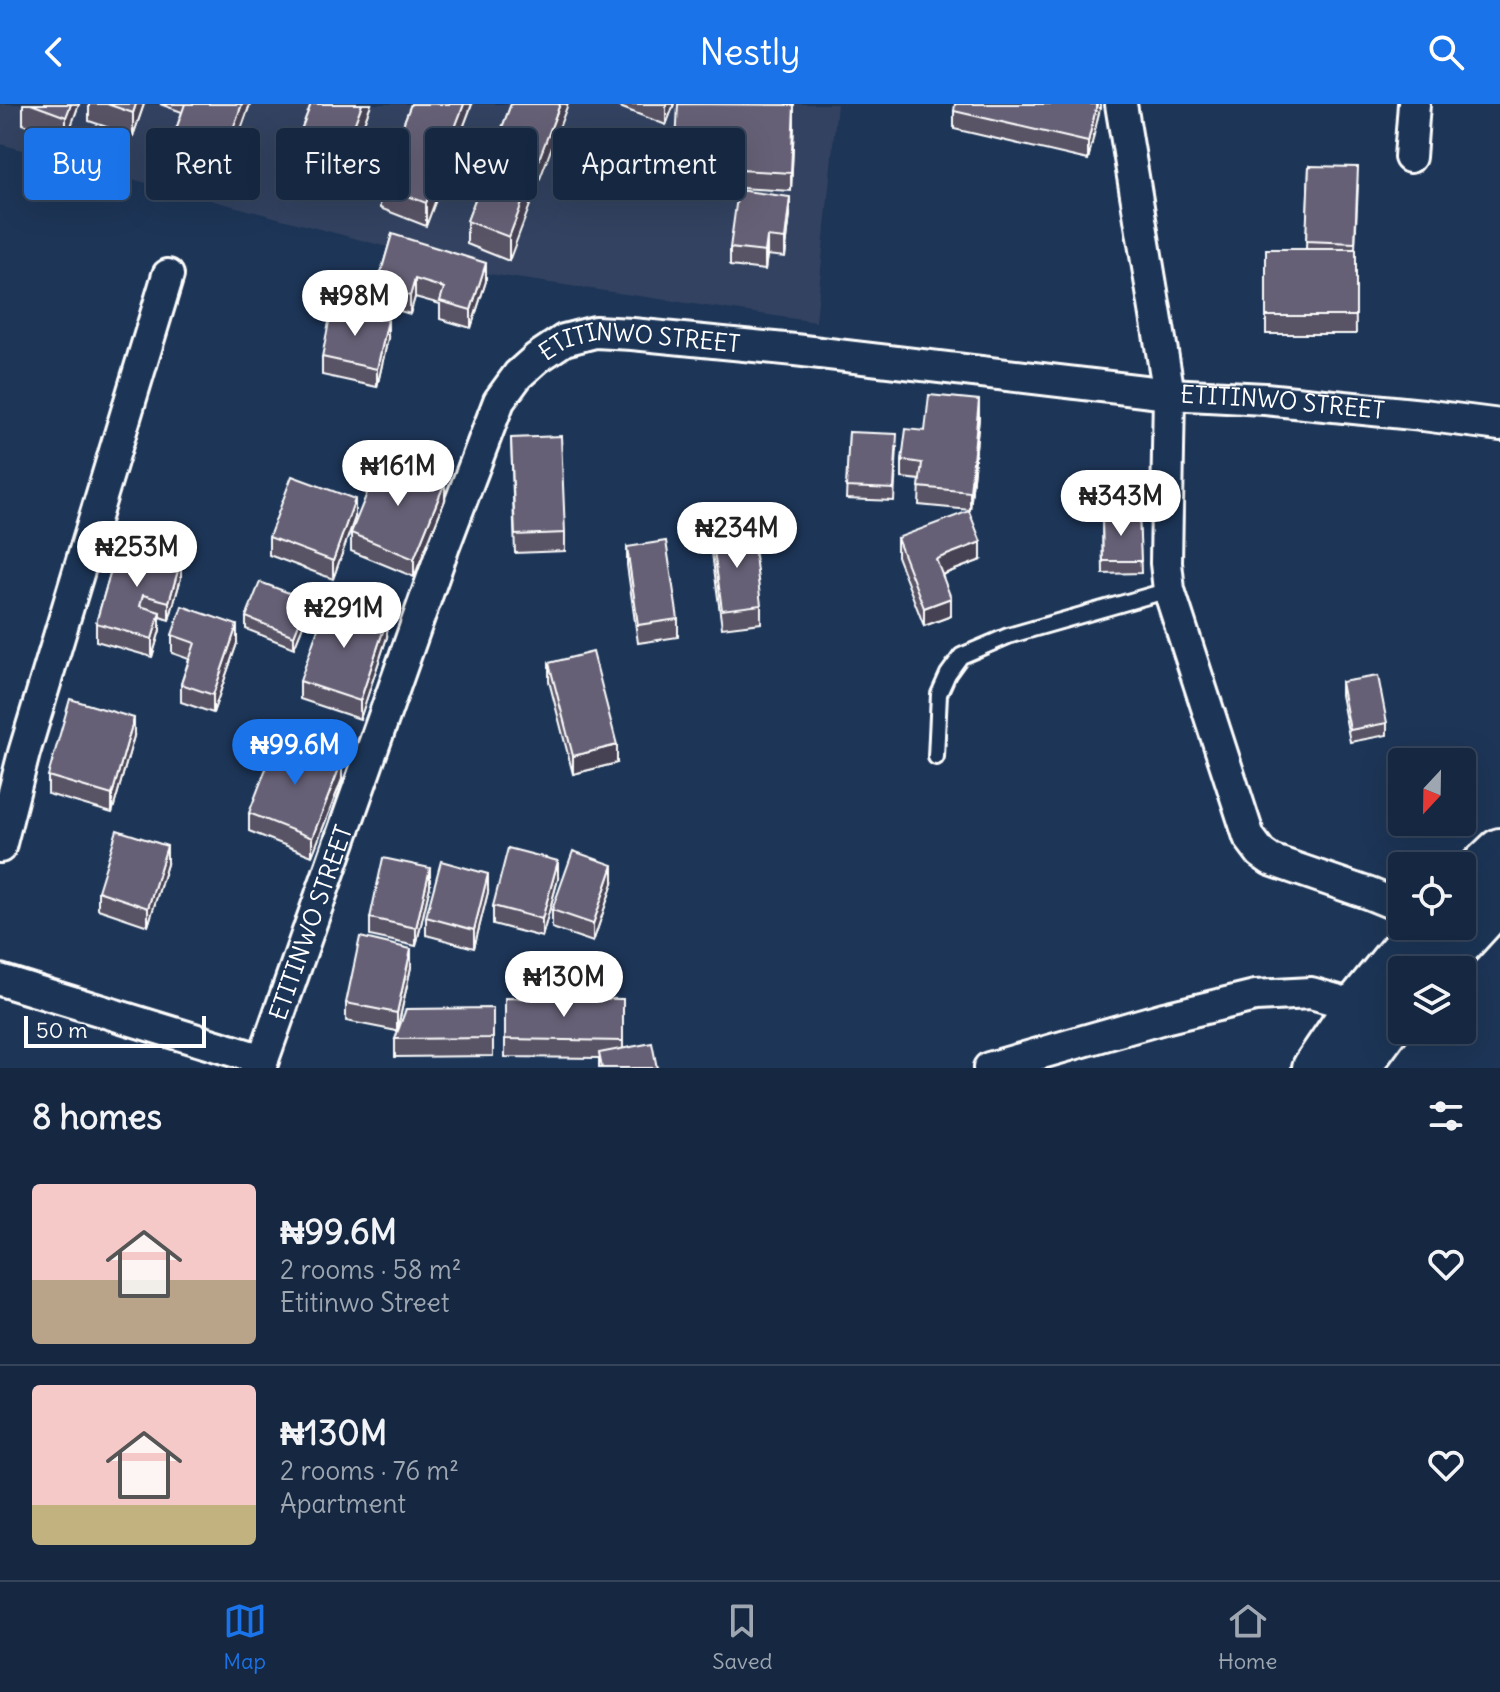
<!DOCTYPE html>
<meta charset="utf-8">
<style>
:root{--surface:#162841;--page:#23344c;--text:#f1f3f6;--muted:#9ea6b1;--line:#35445a;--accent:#1a73e8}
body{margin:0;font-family:Delius,sans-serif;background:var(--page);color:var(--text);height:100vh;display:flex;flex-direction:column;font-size:30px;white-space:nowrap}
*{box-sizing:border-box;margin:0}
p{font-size:26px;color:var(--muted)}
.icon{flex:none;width:44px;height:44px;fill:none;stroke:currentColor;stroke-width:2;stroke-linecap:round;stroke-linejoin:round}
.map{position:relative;height:964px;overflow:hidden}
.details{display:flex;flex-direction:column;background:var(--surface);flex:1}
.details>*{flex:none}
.top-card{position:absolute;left:24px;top:24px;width:800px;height:72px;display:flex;gap:16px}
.needle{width:52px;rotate:202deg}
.fabs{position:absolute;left:1388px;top:644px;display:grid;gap:16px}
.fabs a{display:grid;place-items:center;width:88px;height:88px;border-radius:8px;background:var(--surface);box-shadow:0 8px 32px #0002,0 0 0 2px var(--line);font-size:40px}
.scale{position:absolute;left:24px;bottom:20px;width:182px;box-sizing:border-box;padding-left:8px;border:4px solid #fff;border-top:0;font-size:22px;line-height:28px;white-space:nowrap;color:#fff;-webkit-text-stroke:6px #1d3557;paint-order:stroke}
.price{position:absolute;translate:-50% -68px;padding:0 18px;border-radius:28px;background:#fff;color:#222;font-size:26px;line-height:52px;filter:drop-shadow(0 2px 4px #0008)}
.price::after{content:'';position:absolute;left:50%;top:48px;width:24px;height:18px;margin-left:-12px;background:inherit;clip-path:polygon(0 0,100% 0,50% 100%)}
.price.current{background:var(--accent);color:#fff}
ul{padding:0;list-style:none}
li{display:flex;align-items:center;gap:24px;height:200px;padding:0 32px}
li+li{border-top:2px solid var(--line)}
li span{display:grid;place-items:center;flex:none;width:224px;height:160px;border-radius:8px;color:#555}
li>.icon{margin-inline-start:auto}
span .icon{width:96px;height:96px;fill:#fffc;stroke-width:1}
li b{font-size:34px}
h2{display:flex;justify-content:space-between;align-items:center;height:96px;padding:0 32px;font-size:34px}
.chip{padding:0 28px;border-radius:8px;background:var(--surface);box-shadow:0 8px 32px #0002,0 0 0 2px var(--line);font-size:28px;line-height:72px}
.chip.current{background:var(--accent);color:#fff}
header{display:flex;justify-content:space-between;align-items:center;height:104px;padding:0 32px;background:var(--accent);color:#fff;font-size:36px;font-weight:600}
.tab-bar{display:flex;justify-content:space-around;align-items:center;height:112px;border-top:2px solid var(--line);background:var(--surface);font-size:22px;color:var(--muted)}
.tab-bar a{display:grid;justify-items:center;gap:4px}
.tab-bar .current{color:var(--accent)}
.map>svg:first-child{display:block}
</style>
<header><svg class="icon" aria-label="back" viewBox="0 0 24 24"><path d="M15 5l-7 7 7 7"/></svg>Nestly<svg class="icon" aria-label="search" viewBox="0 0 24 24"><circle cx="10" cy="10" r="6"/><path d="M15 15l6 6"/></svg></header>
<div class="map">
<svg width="1500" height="964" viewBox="0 0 1500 964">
<rect width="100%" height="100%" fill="#1d3557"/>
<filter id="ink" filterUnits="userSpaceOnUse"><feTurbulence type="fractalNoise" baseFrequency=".0125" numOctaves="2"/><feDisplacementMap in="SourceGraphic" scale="16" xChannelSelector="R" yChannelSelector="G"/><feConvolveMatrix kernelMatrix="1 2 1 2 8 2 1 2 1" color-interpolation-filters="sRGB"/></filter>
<g filter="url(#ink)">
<path fill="#334260" d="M 0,0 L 837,0 L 816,218 L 489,170 L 0,40 Z"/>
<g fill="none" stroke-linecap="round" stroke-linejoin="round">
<g stroke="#fff" stroke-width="20">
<path id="lane" d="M 936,653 L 939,590 L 948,570 L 961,552 L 1008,532 L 1169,486"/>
</g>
<g stroke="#fff" stroke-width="36">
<g id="street">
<path d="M 1121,0 L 1169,290 L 1166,459 L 1169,486 L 1249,733 L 1261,749 L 1271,756 L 1370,790 L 1402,803"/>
<path d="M 1410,53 L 1414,0"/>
<path d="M 0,743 L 24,649 L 168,171"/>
<path d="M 0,876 L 263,956"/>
<path id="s1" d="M 260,964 L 444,442 L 499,297 L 518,271 L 537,254 L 564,236 L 595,228 L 632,230 L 795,246 L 1169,290 L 1265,295 L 1423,311 L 1500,321"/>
<path d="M 989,964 L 1164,914 L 1255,892 L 1311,889 L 1357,902"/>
</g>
</g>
<g stroke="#fff" stroke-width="50">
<g id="primary">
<path d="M 1462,783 L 1500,747"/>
<path d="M 1435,866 L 1500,795"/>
<path d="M 1315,964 L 1357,902 L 1422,822"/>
<path d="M 1357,964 L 1402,903"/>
</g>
</g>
<use href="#lane" stroke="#1d3557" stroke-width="14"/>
<use href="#street" stroke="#1d3557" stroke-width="30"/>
<use href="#primary" stroke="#1d3557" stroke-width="44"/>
</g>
<g fill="#585365" stroke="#fff" stroke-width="2">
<path d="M 23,0 L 79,0 L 66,36 L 23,20 Z"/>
<path d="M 89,0 L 144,0 L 133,32 L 89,17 Z"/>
<path d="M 160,0 L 250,0 L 219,87 L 169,69 L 169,46 L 182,8 Z"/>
<path d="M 311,0 L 371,0 L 335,96 L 290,78 L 290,55 Z"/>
<path d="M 411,0 L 472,0 L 426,122 L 380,104 L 380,81 Z"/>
<path d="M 511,0 L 509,157 L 467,140 L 467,117 Z"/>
<path d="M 612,0 L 674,0 L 666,21 Z"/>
<path d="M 1100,0 L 1088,56 L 954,25 L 954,7 Z"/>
<path d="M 794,19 L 791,87 L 675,80 L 675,62 Z"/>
<path d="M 1309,62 L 1358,81 L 1355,145 L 1356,230 L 1266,230 L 1266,145 L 1306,145 Z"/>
<path d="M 790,111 L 785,153 L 767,151 L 765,166 L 730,162 L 730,144 Z"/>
<path d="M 392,130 L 486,177 L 471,224 L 440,215 L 440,200 L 415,193 L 410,210 L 377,200 L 377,182 Z"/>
<path d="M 388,234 L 377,283 L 322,271 L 322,253 Z"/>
<path d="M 979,314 L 970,406 L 919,401 L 920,376 L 902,374 L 902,356 L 925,327 Z"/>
<path d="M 849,328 L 897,343 L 894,397 L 846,395 Z"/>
<path d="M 511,334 L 565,429 L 565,447 L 515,449 Z"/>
<path d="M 445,396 L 414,473 L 351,447 L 351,429 Z"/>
<path d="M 1139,411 L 1141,469 L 1103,470 L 1102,412 Z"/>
<path d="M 355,413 L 333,475 L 269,451 L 269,433 Z"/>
<path d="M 712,431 L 761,501 L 761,519 L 722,524 L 712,449 Z"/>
<path d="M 897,434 L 981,456 L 942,471 L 951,512 L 924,522 L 897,452 Z"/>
<path d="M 119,438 L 181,474 L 169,516 L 160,513 L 160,526 L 152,553 L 96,537 L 96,519 Z"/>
<path d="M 627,443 L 678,515 L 678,533 L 638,539 L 627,461 Z"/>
<path d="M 308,509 L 294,544 L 246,525 L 246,513 Z"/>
<path d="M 172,531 L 237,539 L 213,609 L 181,598 L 181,580 L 189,555 L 172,549 Z"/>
<path d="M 387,533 L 360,615 L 300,595 L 300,577 Z"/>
<path d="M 549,559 L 617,659 L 573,670 L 549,577 Z"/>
<path d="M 1341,578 L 1387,619 L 1387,631 L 1350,638 L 1341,591 Z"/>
<path d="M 134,632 L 112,709 L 48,690 L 48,672 Z"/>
<path d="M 342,675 L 312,752 L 249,727 L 249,709 Z"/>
<path d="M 167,760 L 148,822 L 98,805 L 98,787 Z"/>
<path d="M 558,775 L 542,833 L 493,820 L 493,802 Z"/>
<path d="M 613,779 L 593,838 L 552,824 L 552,806 Z"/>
<path d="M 430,782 L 416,842 L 370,832 L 370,814 Z"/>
<path d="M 488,788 L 474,844 L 426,831 L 426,813 Z"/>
<path d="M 411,863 L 397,927 L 346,917 L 346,899 Z"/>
<path d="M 505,894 L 623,895 L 623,945 L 657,964 L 599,964 L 599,954 L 505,953 Z"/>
<path d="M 493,904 L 493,952 L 395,953 L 395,935 Z"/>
</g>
<g fill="#474353" stroke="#fff" stroke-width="2">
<path d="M 71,0 L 79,0 L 66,36 L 66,13 Z"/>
<path d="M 136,0 L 144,0 L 133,32 L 133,9 Z"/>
<path d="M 242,0 L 250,0 L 219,87 L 219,63 Z"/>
<path d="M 362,0 L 371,0 L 335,96 L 335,72 Z"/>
<path d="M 464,0 L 472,0 L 426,122 L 426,99 Z"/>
<path d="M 560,0 L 568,0 L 509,157 L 509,133 Z"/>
<path d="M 667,0 L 674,0 L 666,21 L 666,3 Z"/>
<path d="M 1097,0 L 1100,0 L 1100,5 L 1088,56 L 1088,38 Z"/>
<path d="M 794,1 L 794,19 L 791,87 L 791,69 Z"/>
<path d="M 790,93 L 790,111 L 785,153 L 785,135 Z"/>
<path d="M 767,133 L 767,151 L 765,166 L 765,148 Z"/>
<path d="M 486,159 L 486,177 L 471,224 L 471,206 Z"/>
<path d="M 415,175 L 415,193 L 410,210 L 410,192 Z"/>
<path d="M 388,216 L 388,234 L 377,283 L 377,265 Z"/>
<path d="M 979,296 L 979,314 L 970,406 L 970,388 Z"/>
<path d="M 445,378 L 445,396 L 414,473 L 414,455 Z"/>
<path d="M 355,395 L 355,413 L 333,475 L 333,457 Z"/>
<path d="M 981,438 L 981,456 L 936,473 L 936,455 Z"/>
<path d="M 181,456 L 181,474 L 169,516 L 169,498 Z"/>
<path d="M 951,494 L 951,512 L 924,522 L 924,504 Z"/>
<path d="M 308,496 L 308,509 L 294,544 L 294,532 Z"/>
<path d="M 160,508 L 160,526 L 152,553 L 152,535 Z"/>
<path d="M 387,515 L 387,533 L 360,615 L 360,597 Z"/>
<path d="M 237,521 L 237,539 L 213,609 L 213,591 Z"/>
<path d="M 134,614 L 134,632 L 112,709 L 112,691 Z"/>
<path d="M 617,641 L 617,659 L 573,670 L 573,652 Z"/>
<path d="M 342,657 L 342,675 L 312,752 L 312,734 Z"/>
<path d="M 167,742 L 167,760 L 148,822 L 148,804 Z"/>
<path d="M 558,757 L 558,775 L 542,833 L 542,815 Z"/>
<path d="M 613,761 L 613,779 L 593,838 L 593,820 Z"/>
<path d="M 430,764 L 430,782 L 416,842 L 416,824 Z"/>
<path d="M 488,770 L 488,788 L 474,844 L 474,826 Z"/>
<path d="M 411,845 L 411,863 L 397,927 L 397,909 Z"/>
</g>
<g fill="#666076" stroke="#fff" stroke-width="2">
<path d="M 31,0 L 71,0 L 66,13 Z"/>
<path d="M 107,0 L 136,0 L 133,9 Z"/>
<path d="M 185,0 L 242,0 L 219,63 L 169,46 Z"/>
<path d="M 311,0 L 362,0 L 335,72 L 290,55 Z"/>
<path d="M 411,0 L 464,0 L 426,99 L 380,81 Z"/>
<path d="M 511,0 L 560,0 L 509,133 L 467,117 Z"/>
<path d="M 678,0 L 794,1 L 791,69 L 675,62 Z"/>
<path d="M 955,0 L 1097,0 L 1088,38 L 954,7 Z"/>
<path d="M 1309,62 L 1358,63 L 1355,139 L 1306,137 Z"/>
<path d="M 738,86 L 790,93 L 785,135 L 767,133 L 765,148 L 730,144 Z"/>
<path d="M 392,130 L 486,159 L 471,206 L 440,197 L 444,184 L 415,175 L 410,192 L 377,182 Z"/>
<rect x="1266" y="145" width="90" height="67"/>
<path d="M 332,203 L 388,216 L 377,265 L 322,253 Z"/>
<path d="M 929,291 L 979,296 L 970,388 L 919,383 L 922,359 L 902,356 L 906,325 L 925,327 Z"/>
<path d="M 849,328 L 897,330 L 894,385 L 846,383 Z"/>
<path d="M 561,332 L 565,429 L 515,431 L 511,334 Z"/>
<path d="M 382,352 L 445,378 L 414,455 L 351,429 Z"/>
<path d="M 292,372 L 355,395 L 333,457 L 269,433 Z"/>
<path d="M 969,407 L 981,438 L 936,455 L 951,494 L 924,504 L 897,434 Z"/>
<path d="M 1139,411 L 1141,457 L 1103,457 L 1102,412 Z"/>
<path d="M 752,426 L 761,501 L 722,506 L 712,431 Z"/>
<path d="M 666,437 L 678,515 L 638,521 L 627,443 Z"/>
<path d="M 119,438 L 181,456 L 169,498 L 143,491 L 140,502 L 160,508 L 152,535 L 96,519 Z"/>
<path d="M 260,478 L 308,496 L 294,532 L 246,513 Z"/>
<path d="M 328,495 L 387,515 L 360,597 L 300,577 Z"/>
<path d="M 182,502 L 237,521 L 213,591 L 181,580 L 195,539 L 172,531 Z"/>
<path d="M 593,548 L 617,641 L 573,652 L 549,559 Z"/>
<path d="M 1378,572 L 1387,619 L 1350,626 L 1341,578 Z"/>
<path d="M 70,595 L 134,614 L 112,691 L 48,672 Z"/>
<path d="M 278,633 L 342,657 L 312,734 L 249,709 Z"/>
<path d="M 117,726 L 167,742 L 148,804 L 98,787 Z"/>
<path d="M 508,744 L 558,757 L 542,815 L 493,802 Z"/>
<path d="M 573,747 L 613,761 L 593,820 L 552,806 Z"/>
<path d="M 383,754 L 430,764 L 416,824 L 370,814 Z"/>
<path d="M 441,757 L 488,770 L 474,826 L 426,813 Z"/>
<path d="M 360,833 L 411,845 L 397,909 L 346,899 Z"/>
<path d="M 505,894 L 623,895 L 623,937 L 505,935 Z"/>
<path d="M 493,904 L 493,934 L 395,935 L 406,905 Z"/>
<path d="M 652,939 L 657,964 L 602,964 L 599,949 Z"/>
</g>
</g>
<g text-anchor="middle" stroke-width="6" stroke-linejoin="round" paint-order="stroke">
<g font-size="24" fill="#fff" stroke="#1d3557">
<text dy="8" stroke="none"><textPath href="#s1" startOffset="874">ETITINWO STREET</textPath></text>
<text dy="8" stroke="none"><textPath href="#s1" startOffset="1522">ETITINWO STREET</textPath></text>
<text dy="8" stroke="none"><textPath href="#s1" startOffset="154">ETITINWO STREET</textPath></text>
</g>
</g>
</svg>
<div class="fabs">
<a><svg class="needle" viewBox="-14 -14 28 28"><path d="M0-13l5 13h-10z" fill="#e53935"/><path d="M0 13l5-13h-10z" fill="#9ea6b1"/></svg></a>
<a><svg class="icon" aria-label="locate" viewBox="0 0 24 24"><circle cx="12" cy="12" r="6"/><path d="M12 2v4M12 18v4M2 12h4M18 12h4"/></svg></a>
<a><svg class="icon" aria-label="layers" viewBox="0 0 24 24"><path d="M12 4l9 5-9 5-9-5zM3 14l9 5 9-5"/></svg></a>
</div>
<div class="scale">50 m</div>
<b class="price" style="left:355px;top:234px">₦98M</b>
<b class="price" style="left:398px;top:404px">₦161M</b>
<b class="price" style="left:1121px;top:434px">₦343M</b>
<b class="price" style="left:737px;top:466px">₦234M</b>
<b class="price" style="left:137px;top:485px">₦253M</b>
<b class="price" style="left:344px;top:546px">₦291M</b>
<b class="price current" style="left:295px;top:683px">₦99.6M</b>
<b class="price" style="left:564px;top:915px">₦130M</b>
<div class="top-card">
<a class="chip current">Buy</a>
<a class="chip">Rent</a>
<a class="chip">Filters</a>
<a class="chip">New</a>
<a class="chip">Apartment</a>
</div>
</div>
<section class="details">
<h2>8 homes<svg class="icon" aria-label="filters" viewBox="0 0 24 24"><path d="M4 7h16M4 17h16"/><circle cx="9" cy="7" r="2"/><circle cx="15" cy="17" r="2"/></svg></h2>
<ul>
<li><span style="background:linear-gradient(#f6c9c9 60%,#b9a48a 0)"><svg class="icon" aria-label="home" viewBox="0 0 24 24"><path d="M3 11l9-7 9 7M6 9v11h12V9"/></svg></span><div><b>₦99.6M</b><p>2 rooms · 58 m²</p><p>Etitinwo Street</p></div><svg class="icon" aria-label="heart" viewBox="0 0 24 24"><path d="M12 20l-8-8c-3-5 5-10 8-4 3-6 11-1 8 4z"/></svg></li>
<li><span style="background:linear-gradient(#f6c9c9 75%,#c2b280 0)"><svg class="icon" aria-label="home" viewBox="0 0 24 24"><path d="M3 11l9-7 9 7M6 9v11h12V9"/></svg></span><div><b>₦130M</b><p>2 rooms · 76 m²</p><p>Apartment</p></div><svg class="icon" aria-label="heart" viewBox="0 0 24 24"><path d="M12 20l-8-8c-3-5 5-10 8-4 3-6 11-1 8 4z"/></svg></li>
</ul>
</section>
<nav class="tab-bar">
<a class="current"><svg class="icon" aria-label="map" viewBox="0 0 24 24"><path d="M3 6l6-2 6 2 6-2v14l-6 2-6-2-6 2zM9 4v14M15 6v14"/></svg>Map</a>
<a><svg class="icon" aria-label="saved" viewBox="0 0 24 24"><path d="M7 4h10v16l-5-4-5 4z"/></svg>Saved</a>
<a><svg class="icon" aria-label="home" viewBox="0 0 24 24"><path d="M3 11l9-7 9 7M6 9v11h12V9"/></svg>Home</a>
</nav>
